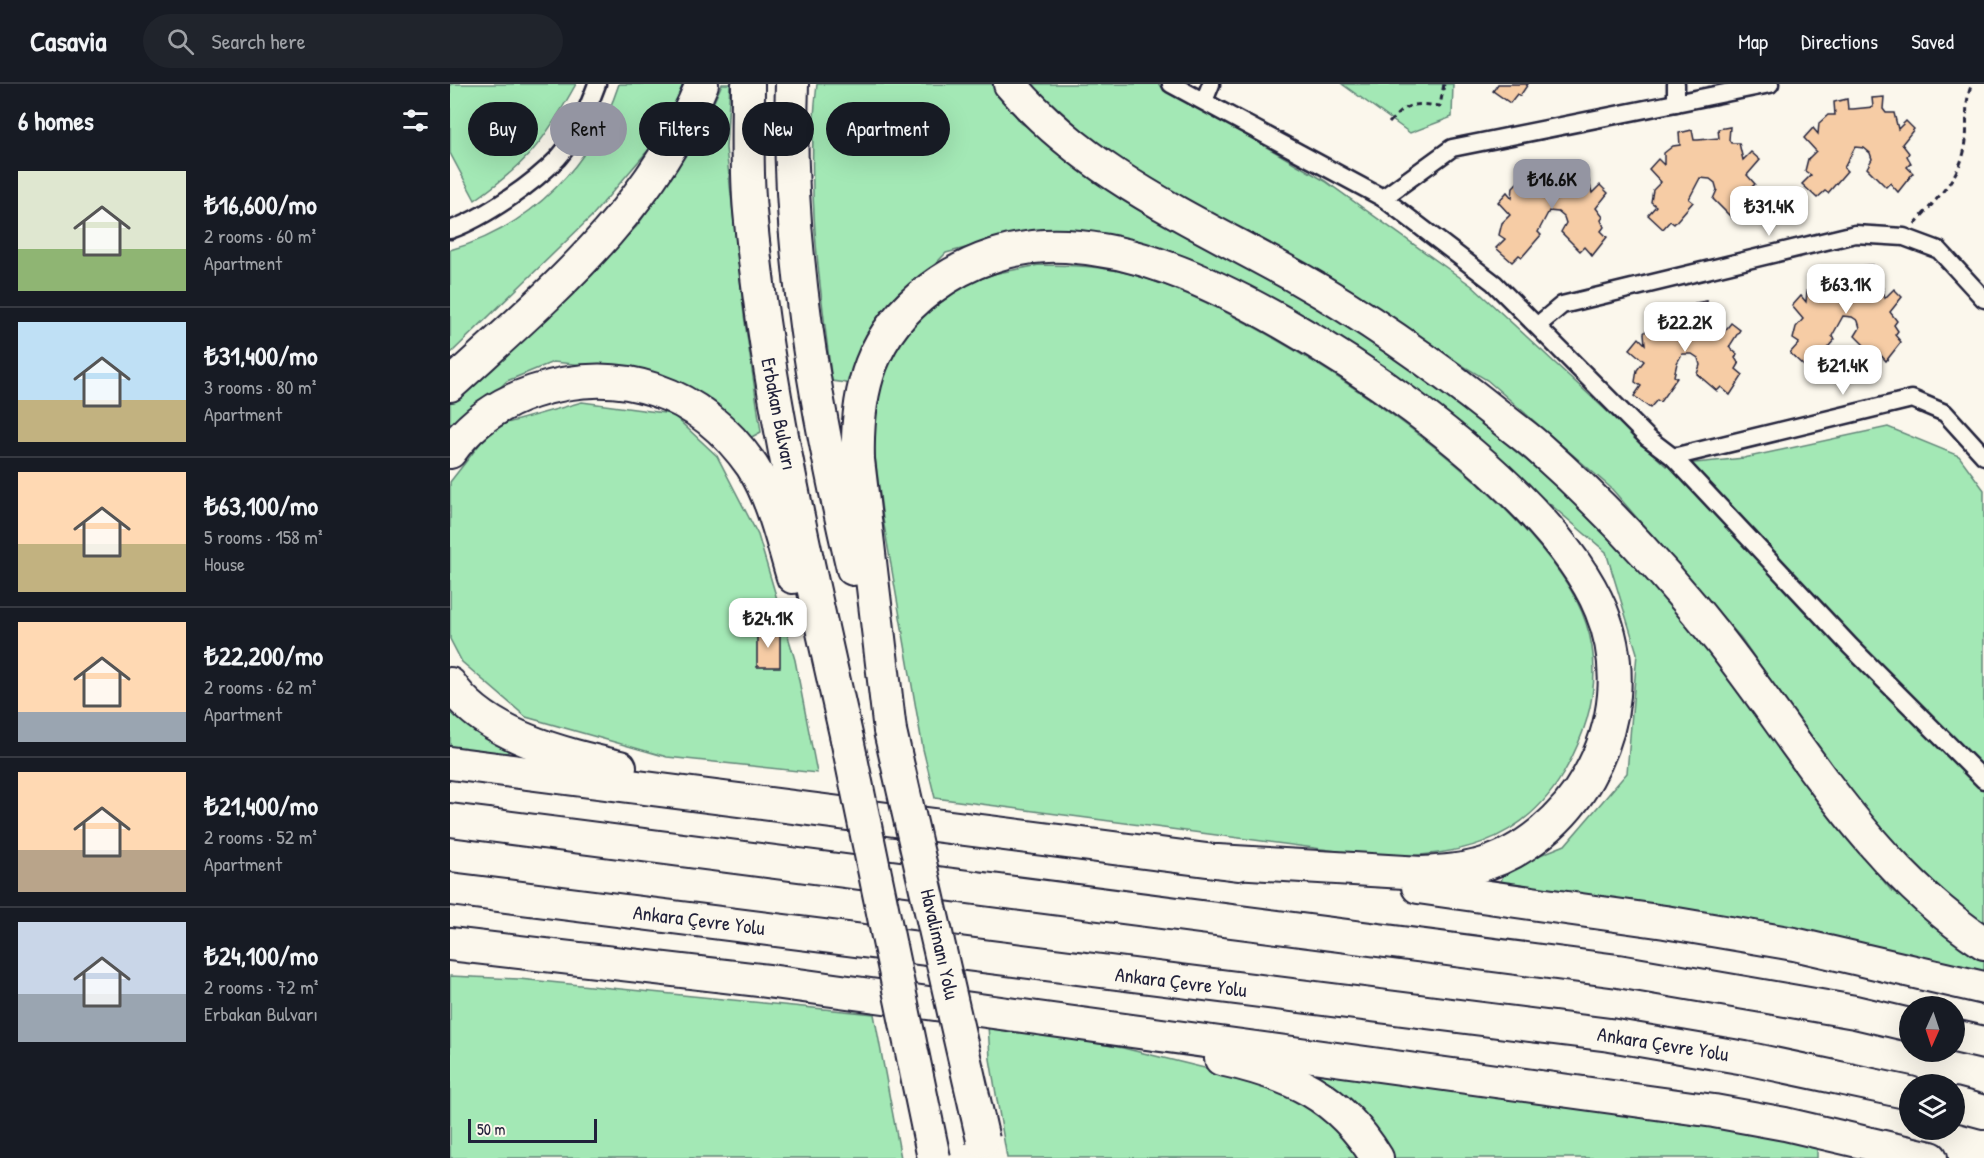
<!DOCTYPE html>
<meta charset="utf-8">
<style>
:root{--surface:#171b24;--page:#20242c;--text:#f1f3f6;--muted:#9ea1a6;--line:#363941;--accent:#9495a2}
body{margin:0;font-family:"Patrick Hand",sans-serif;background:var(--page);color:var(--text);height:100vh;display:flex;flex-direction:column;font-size:22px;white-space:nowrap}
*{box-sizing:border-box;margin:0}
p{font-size:20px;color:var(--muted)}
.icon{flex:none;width:33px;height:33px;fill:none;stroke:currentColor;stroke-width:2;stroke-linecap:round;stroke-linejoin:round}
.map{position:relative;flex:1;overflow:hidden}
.details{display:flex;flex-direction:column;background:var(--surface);width:450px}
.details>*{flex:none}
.top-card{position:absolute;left:18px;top:18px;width:570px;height:54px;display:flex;gap:12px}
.needle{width:39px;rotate:183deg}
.controls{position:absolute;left:1449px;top:912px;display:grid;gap:12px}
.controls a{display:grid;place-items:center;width:66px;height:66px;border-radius:50%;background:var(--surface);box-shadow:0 6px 24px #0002;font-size:30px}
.scale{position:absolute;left:18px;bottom:15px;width:129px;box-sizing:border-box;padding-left:6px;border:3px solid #22223b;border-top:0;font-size:16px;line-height:21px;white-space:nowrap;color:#22223b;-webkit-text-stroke:4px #fbf7ec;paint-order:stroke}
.price{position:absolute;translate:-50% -51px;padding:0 14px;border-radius:12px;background:#fff;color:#222;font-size:20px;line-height:39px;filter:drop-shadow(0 2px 3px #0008)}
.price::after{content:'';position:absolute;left:50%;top:36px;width:18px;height:14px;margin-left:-9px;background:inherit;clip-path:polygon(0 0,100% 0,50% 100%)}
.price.on{background:var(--accent);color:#111}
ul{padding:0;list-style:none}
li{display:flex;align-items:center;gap:18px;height:150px;padding:0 18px}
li+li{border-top:2px solid var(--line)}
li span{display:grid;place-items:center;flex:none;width:168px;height:120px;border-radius:0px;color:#555}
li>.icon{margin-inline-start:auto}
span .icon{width:72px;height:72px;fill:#fffc;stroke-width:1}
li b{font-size:26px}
h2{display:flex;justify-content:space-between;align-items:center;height:72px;padding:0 18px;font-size:26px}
.chip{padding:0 21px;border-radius:27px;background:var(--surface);box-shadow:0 6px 24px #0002;font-size:21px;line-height:54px}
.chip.on{background:var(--accent);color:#111}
header{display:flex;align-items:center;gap:36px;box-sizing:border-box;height:84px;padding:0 30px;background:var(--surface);border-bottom:2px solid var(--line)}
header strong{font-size:28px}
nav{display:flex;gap:33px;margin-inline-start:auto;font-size:21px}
.search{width:420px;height:54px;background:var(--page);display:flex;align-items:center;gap:15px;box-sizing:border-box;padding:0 21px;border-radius:33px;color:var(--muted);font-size:22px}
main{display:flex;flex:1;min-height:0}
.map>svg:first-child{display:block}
</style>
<header>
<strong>Casavia</strong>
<div class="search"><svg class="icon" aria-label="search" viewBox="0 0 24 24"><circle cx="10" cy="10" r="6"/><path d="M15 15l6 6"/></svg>Search here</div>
<nav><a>Map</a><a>Directions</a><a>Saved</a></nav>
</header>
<main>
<section class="details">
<h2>6 homes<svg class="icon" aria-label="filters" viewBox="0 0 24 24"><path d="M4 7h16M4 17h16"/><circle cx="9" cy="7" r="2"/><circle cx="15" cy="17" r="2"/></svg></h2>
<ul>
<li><span style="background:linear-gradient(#dfe7d0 65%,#8fb573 0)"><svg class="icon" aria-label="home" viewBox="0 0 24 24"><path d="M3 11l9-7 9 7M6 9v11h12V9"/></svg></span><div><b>₺16,600/mo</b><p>2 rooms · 60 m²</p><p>Apartment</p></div></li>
<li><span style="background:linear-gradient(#bfe0f5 65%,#c2b280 0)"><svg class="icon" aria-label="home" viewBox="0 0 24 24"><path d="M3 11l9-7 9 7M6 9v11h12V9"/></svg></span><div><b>₺31,400/mo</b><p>3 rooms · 80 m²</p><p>Apartment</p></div></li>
<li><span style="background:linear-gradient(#ffd9b3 60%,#c2b280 0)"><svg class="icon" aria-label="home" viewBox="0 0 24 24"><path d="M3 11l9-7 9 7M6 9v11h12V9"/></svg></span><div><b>₺63,100/mo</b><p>5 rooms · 158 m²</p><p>House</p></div></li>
<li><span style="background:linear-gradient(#ffd9b3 75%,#9aa5b1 0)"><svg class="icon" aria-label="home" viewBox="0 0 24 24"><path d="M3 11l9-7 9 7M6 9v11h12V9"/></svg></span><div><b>₺22,200/mo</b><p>2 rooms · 62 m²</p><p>Apartment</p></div></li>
<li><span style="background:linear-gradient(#ffd9b3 65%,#b9a48a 0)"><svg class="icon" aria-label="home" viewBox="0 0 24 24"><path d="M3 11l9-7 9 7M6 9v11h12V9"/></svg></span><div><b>₺21,400/mo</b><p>2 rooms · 52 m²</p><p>Apartment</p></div></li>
<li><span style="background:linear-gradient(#c9d6e8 60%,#9aa5b1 0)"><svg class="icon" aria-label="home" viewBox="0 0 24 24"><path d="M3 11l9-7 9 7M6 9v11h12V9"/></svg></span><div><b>₺24,100/mo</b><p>2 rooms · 72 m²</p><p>Erbakan Bulvarı</p></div></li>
</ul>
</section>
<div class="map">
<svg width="1534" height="1074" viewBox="0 0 1534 1074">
<rect width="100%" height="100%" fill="#fbf7ec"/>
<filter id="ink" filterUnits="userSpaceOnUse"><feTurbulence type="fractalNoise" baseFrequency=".0167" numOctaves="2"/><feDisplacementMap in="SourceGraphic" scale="12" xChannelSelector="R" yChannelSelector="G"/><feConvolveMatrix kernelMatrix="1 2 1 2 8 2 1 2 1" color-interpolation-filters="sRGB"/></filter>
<g filter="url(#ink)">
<g fill="#a3e8b5" stroke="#628578" stroke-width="1.5">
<path d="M 0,0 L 126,0 C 95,56 78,79 25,116 L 0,69 Z"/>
<path d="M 169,0 L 241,0 L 206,57 L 141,133 L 0,270 L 0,166 C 82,143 143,79 169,0 Z"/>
<path d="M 272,0 L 280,0 L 276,64 L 294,231 L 311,348 L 298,355 L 260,320 L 197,287 L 103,278 L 57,297 L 0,353 L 0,318 L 119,210 L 187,142 L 247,55 Z"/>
<path d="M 367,0 L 542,0 L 571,39 L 757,156 L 931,257 L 1160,445 L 1280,593 L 1358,704 L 1440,805 L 1534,876 L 1534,887 L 1529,893 L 1049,804 L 1055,785 L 1115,761 L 1177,689 L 1187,569 L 1156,468 L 991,327 L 758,184 L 652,150 L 569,150 L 496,169 L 437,230 L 403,300 L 382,297 C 369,198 355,100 367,0 Z"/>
<path d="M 581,0 L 708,0 L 875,97 L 1022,202 L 1216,382 L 1294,374 L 1438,343 L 1509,372 L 1534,406 L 1534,843 L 1525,838 L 1412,727 L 1291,554 L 1161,404 L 1037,296 L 653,65 Z"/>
<path d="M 892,0 L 1003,0 L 1002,33 L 960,49 Z"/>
<path d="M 589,181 C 623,181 655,182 688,192 C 813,228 1095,413 1136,539 C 1154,592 1140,643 1113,690 C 1071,761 1002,774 925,772 L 485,714 L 473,665 L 433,435 L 421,340 L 435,279 L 453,252 L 471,233 L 515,201 L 543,190 Z"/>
<path d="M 132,318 L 222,330 L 267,372 L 308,451 L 345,576 L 367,689 L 217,673 L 76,633 L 12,578 L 0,555 L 0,398 L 43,343 Z"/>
<path d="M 0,622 L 57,654 L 58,671 L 0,664 Z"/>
<path d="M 0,892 L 69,895 L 424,930 L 451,1074 L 0,1074 Z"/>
<path d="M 538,940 L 673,964 L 783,991 L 832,1007 L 877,1035 L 911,1074 L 557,1074 L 540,975 Z"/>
<path d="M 853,976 L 1367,1056 L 1367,1074 L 939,1074 L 850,991 Z"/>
</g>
<g fill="#f6cca5" stroke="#22223b" stroke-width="1.5">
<path d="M 1048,0 L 1078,0 L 1070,12 L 1067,10 L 1060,19 L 1043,7 Z"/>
<path d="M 1434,13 L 1433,25 L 1436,29 L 1444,29 L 1448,45 L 1456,37 L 1464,45 L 1452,60 L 1459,69 L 1457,72 L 1461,79 L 1457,83 L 1463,89 L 1448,108 L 1440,99 L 1436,103 L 1417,84 L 1422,75 L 1420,69 L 1414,64 L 1405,63 L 1394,84 L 1397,87 L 1378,109 L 1375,107 L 1367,114 L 1352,100 L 1361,91 L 1355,87 L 1358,75 L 1366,67 L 1354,54 L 1363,44 L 1368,50 L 1369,39 L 1378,31 L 1385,31 L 1384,18 L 1397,15 L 1398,25 L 1403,25 L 1423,23 L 1422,14 Z"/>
<path d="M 1280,43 L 1279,56 L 1281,59 L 1289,59 L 1293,76 L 1301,68 L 1310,76 L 1297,91 L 1305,100 L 1302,103 L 1306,110 L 1302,114 L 1309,120 L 1294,139 L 1285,130 L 1282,134 L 1263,115 L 1267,106 L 1265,99 L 1260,95 L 1250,94 L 1239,115 L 1243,118 L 1224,140 L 1220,137 L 1213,145 L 1198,131 L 1206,122 L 1201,118 L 1203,106 L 1211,98 L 1199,85 L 1208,75 L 1214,81 L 1214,69 L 1223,62 L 1230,61 L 1229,49 L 1242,46 L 1244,56 L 1248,56 L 1269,54 L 1268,45 Z"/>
<path d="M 1128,77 L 1127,89 L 1130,92 L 1138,93 L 1142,109 L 1150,101 L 1158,109 L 1146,124 L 1153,133 L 1151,136 L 1154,143 L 1151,147 L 1157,153 L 1142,172 L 1134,163 L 1130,167 L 1111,148 L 1116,139 L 1114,133 L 1108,128 L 1099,127 L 1088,148 L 1091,151 L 1072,173 L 1069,171 L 1062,178 L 1046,164 L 1055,155 L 1049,151 L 1052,139 L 1060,131 L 1048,118 L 1057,108 L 1062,114 L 1063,103 L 1071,95 L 1079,94 L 1078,82 L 1091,79 L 1092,89 L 1117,87 L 1116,78 Z"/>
<path d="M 1422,181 L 1421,193 L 1424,197 L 1431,197 L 1435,214 L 1444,205 L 1452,213 L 1440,228 L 1447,237 L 1444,241 L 1448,247 L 1445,251 L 1451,258 L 1436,277 L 1428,268 L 1424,271 L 1405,252 L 1410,244 L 1408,237 L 1402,233 L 1393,232 L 1382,252 L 1385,255 L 1366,277 L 1363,275 L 1355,283 L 1340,269 L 1349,259 L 1343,255 L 1346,243 L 1353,235 L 1342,222 L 1351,212 L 1356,218 L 1357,207 L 1365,199 L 1373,199 L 1372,186 L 1385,183 L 1386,193 L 1411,191 L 1410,182 Z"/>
<path d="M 1257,217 L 1257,229 L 1260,233 L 1268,232 L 1274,248 L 1281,239 L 1290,246 L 1279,263 L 1287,270 L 1285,274 L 1289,280 L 1286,285 L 1293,291 L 1280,311 L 1271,303 L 1267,307 L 1247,290 L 1250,281 L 1248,274 L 1242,270 L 1232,270 L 1227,279 L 1224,292 L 1227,294 L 1210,318 L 1207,316 L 1200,324 L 1184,312 L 1191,302 L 1185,298 L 1187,286 L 1194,277 L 1180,265 L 1189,254 L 1195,260 L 1194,249 L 1202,240 L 1210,239 L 1207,226 L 1220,222 L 1222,232 L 1227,232 L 1247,228 L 1245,219 Z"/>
<path d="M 307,546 L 330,547 L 330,583 L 307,583 Z"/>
</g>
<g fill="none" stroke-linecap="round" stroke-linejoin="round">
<g stroke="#22223b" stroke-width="21">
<g id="street">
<path d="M 721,0 L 933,114 L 1044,199 L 1198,354 L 1223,373 L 1400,562 L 1534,696"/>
<path d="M 1226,0 L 1226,19"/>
<path d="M 754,17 L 761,0"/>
<path d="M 933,114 L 1002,64 L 1320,0"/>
<path d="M 0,146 C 34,134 83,100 108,74 C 126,54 138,24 147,0"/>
<path d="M 1088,241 L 1112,221 L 1405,150 L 1454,153 L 1489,166 L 1534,215"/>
<path d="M 1223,373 L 1462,315 L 1495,329 L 1534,372"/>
</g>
</g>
<g stroke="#22223b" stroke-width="36">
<g id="highway">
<path d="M 298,0 C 298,42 296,85 300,127 C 316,306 358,481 397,655"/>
<path d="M 342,0 C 336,163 366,327 403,485"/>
<path d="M 560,0 C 637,91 746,137 848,194 C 919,234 985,281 1049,332 C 1062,343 1077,353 1090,365 C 1155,423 1217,489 1271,558 C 1353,663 1420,784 1534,859"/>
<path d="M 0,301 C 99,210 200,128 252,0"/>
<path d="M 0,368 C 21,339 50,319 83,308 C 170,279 250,307 302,382 C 323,414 332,457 343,493"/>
<path d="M 0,600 C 35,652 113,670 170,683"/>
<path d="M 440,647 L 408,376 C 406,305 421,249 480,205 C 518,176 568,159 616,162 C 650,164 686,172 718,184 C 849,231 1097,396 1151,526 C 1174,582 1167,642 1138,693 C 1116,733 1073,771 1027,782 C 1009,787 991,788 972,789 L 767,777"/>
<path d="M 0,679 L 788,780"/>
<path d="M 0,736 L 1168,887 L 1405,928 L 1460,941"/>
<path d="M 968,803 L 1215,838 L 1344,860 L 1534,904"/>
<path d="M 0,805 L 1160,951 L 1295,974 L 1460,1009"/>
<path d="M 0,860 L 318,897 L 1264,1027 L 1335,1040 L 1481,1074"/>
<path d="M 1504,952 L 1534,959"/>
<path d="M 771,975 C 840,990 889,1011 927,1074"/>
<path d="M 1504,1020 L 1534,1028"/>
</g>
</g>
<g stroke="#22223b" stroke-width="3" stroke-dasharray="6 4.5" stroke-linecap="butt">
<path d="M 939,39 C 958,18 963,19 990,22 L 994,0"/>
<path d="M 1465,140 C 1483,118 1507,97 1514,68 C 1520,46 1512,22 1522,0"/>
</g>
<use href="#street" stroke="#fbf7ec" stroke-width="16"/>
<use href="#highway" stroke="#fbf7ec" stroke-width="32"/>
<g stroke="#22223b" stroke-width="36" stroke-linecap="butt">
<g id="highway-bridge">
<path d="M 440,647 L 533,1056"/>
<path d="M 397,655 L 484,1074"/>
</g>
</g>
<use href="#highway-bridge" stroke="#fbf7ec" stroke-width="32"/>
</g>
</g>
<g text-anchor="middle" stroke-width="4.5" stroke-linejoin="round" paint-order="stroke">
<g font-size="20" fill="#22223b" stroke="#fbf7ec">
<text transform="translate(329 330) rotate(79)" y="7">Erbakan Bulvarı</text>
<text transform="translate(249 836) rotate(7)" y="7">Ankara Çevre Yolu</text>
<text transform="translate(490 860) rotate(77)" y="7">Havalimanı Yolu</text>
<text transform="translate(731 898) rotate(7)" y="7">Ankara Çevre Yolu</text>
<text transform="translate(1213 960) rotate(9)" y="7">Ankara Çevre Yolu</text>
</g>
</g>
</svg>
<div class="controls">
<a><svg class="needle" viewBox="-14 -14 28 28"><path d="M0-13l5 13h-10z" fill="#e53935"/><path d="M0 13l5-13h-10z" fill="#9ea1a6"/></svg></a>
<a><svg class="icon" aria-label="layers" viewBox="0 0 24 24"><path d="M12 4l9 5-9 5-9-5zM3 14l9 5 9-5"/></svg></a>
</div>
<div class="scale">50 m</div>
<b class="price on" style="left:1102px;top:126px">₺16.6K</b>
<b class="price" style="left:1319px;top:153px">₺31.4K</b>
<b class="price" style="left:1396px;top:231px">₺63.1K</b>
<b class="price" style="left:1235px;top:269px">₺22.2K</b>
<b class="price" style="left:1393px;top:312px">₺21.4K</b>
<b class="price" style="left:318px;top:565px">₺24.1K</b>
<div class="top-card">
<a class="chip">Buy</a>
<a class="chip on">Rent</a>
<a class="chip">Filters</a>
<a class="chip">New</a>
<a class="chip">Apartment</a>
</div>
</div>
</main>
